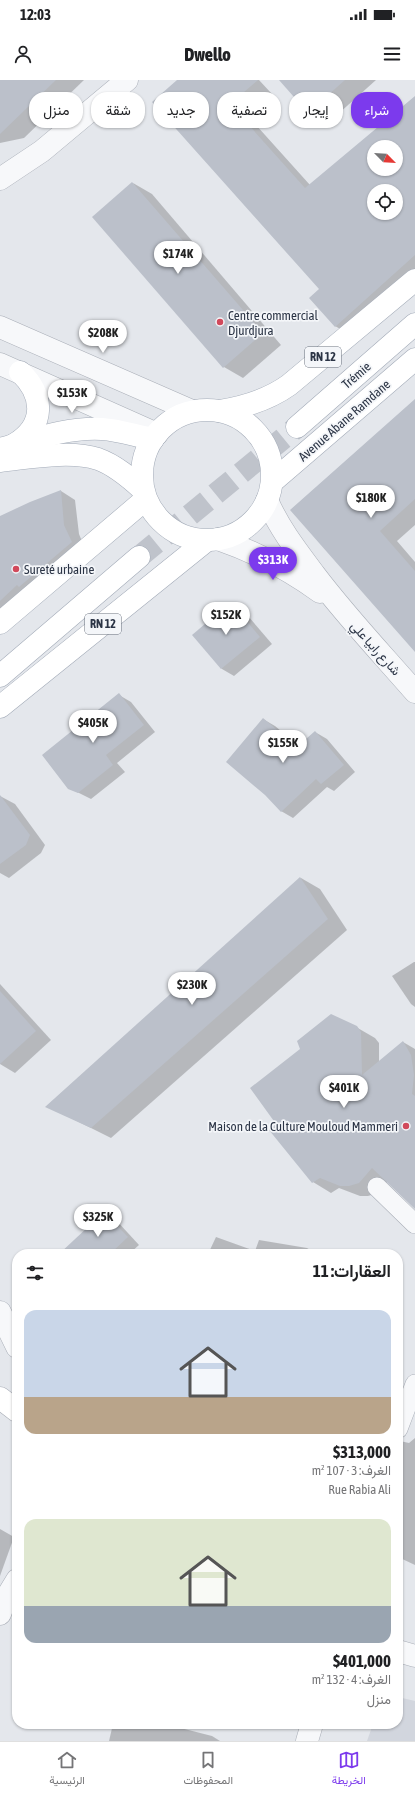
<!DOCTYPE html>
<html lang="ar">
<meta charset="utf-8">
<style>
:root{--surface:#fff;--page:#f6f6f6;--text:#202124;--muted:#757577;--line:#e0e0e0;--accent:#7c3aed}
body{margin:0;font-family:"Asap Condensed",Vazirmatn,sans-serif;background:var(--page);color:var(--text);direction:rtl;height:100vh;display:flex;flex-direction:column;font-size:15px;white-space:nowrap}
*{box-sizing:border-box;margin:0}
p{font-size:13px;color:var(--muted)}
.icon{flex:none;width:22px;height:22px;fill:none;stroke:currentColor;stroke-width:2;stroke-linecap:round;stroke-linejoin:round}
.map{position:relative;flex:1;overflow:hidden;direction:ltr}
.side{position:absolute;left:12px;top:1169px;width:391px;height:480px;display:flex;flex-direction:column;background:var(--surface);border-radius:16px;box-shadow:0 1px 3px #0004;direction:rtl}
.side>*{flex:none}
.hud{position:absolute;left:12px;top:12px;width:391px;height:36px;direction:rtl;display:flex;gap:8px}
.needle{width:26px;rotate:114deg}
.fabs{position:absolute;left:367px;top:60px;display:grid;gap:8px}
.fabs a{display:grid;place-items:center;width:36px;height:36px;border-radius:50%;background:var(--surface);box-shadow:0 1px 3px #0004;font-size:20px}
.price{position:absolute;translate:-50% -34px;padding:0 9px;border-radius:14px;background:#fff;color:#222;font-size:13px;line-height:26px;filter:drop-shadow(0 1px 2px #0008)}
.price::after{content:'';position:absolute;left:50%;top:24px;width:12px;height:9px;margin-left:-6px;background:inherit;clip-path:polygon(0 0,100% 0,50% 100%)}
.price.current{background:var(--accent);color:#fff}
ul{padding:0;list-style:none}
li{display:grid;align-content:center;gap:8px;height:212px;padding:0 12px}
li span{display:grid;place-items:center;height:124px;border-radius:12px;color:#555}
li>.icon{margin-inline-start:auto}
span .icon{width:72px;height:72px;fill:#fffc;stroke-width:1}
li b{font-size:17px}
h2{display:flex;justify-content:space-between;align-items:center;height:48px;padding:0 12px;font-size:17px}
.pill{padding:0 14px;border-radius:16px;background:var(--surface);box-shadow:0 1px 3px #0004;font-size:14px;line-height:36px}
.pill.current{background:var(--accent);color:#fff}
.status{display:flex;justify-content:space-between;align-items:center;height:28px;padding:0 20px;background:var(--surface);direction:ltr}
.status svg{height:11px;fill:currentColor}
header{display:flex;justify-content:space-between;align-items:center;height:52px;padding:0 12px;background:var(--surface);font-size:18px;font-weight:800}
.menu{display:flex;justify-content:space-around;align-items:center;height:56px;border-top:1px solid var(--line);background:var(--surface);font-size:11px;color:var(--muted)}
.menu a{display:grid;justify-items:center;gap:2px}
.menu .current{color:var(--accent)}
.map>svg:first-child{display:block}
</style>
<div class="status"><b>12:03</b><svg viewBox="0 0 49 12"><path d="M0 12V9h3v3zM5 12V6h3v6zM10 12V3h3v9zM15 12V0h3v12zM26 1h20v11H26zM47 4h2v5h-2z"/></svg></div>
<header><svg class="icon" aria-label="menu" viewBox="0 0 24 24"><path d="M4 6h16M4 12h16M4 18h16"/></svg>Dwello<svg class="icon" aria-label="person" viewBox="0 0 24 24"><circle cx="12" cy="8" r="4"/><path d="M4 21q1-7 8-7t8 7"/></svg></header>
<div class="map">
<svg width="415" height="1661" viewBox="0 0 415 1661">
<rect width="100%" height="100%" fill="#e4e7ec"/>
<path fill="#d2d6de" d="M 398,1617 L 415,1621 L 415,1661 L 367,1661 L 373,1644 L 398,1644 Z"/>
<g fill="#0003" fill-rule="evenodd">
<path d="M 0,0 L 84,0 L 24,58 L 0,63 Z"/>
<path d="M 178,0 L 259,0 L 272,14 L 248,36 L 310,105 L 415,17 L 415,203 L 354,257 L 335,246 L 321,209 ZM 374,67 L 396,67 L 396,89 L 374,89 ZM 374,111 L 396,111 L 396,133 L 374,133 Z"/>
<path d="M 281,0 L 376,0 L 328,43 L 309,32 Z"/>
<path d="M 133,103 L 152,114 L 281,265 L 243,298 L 224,287 Z"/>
<path d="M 415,320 L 415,445 L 397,461 L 415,482 L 415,570 L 291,430 Z"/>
<path d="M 61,411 L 75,420 L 79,454 L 86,471 L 0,542 L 0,437 Z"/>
<path d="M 231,523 L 243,530 L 272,564 L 234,596 L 222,589 L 194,555 Z"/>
<path d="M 119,615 L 131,622 L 155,652 L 117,683 L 125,692 L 91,719 L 69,708 Z"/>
<path d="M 263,639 L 275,646 L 299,666 L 315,652 L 327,659 L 355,692 L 334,711 L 327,707 L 293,738 L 281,731 Z"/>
<path d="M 0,716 L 15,724 L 45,765 L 41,773 L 9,798 L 0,793 Z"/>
<path d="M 301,798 L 320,809 L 347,850 L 111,1058 L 47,1026 Z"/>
<path d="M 414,882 L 415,882 L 415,927 L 411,924 L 392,896 Z"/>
<path d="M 0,904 L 51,960 L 15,993 L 0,984 Z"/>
<path d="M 356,947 L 375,958 L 379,963 L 379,982 L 403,962 L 415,969 L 415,1127 L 388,1101 L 378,1113 L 368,1116 L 360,1116 L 339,1108 L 331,1113 L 313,1102 L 277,1044 Z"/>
<path d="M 104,1133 L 116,1140 L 139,1165 L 129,1174 L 72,1174 Z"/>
<path d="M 216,1157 L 255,1171 L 259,1160 L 307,1168 L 317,1174 L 208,1174 Z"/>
<path d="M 415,1358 L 415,1485 L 398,1477 L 398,1367 L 400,1361 L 409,1363 Z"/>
<path d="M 0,1449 L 14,1457 L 0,1496 Z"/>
<path d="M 113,1644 L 165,1644 L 212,1656 L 220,1661 L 109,1661 Z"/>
</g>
<g fill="#bbc0ca" fill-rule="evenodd">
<path d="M 0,0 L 56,0 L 0,54 Z"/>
<path d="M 177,0 L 258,0 L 230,24 L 305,108 L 415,16 L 415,175 L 335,247 L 309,218 L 319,209 L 152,22 ZM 374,67 L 396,67 L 396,89 L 374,89 ZM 374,111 L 396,111 L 396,133 L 374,133 Z"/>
<path d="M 279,0 L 345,0 L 308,33 Z"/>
<path d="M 132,102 L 263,253 L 223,288 L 92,137 Z"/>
<path d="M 415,319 L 415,419 L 380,451 L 415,491 L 415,572 L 290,430 Z"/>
<path d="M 61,410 L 64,445 L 72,462 L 19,507 L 17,505 L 0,521 L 0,436 L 30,422 Z"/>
<path d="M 231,522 L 260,557 L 221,589 L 192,555 Z"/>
<path d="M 119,613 L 144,645 L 106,675 L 113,685 L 78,713 L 68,709 L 42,675 Z"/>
<path d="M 263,638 L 297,667 L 315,651 L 344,685 L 321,704 L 316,699 L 281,732 L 265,715 L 226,682 Z"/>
<path d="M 0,715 L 30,755 L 26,765 L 0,784 Z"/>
<path d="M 300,797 L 328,839 L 91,1048 L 45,1027 Z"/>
<path d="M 0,911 L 36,951 L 0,984 Z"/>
<path d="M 331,934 L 357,946 L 361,952 L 362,995 L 403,961 L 411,975 L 414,995 L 412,1014 L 415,1016 L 415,1129 L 372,1088 L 359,1103 L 349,1106 L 340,1106 L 320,1098 L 312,1103 L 269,1050 L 276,1044 L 250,1008 L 300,969 L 297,961 Z"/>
<path d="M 104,1132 L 128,1157 L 110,1174 L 59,1174 Z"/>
</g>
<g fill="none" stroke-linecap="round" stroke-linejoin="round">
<path stroke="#bfc3cb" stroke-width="22" stroke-dasharray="22 11" stroke-linecap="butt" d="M 139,477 L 297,347"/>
<g stroke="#a9aeb7" stroke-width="20">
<g id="lane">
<path d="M 377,1107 L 415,1144"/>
<path d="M 398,1349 L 415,1304"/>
</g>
</g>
<g stroke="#a9aeb7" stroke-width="23">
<g id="street">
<path d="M 0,99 L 42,71 L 127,0"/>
<path d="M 0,247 L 192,331"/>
<path d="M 0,284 L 157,354"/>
<path d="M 267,420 C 279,448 297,471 315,495 C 346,536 381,573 415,612"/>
<path d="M 218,459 C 256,472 288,489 320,512"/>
<path d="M 0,1232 L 17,1267"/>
<path d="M 0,1534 L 6,1518 L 17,1500"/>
<path d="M 398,1571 L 415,1576"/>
<path d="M 307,1661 L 312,1644"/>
</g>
</g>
<g stroke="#a9aeb7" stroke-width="23">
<path id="secondary" d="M 0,1318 L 17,1331"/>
</g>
<g stroke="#a3abb8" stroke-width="23">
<g id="primary">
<circle cx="207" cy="395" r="65"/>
<path d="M 219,331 C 245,327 268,320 289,305 L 415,200"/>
<path d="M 297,347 L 415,244"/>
<path d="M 15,364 C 46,345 44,315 20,292"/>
<path d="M 0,369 C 33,360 66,347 102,349 C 119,350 136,356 153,359"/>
<path d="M 0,381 C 29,378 70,370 98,379 C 115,385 130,398 143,410"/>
<path d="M 272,402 L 415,279"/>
<path d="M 0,543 L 146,419"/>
<path d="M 0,596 L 139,477"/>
<path d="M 0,627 L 206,461"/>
</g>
</g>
<use href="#lane" stroke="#f7f8fa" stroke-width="19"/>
<use href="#street" stroke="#f7f8fa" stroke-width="22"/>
<use href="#secondary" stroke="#fff" stroke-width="22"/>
<use href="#primary" stroke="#fff" stroke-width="22"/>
</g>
<g fill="#d1495b" stroke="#f4f6f9" stroke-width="1.5">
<circle cx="220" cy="242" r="4"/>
<circle cx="16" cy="489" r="4"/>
<circle cx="406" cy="1046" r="4"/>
</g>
<g text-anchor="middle" stroke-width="3.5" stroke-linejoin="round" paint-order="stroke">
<g fill="#f4f6f9" stroke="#676e7b" stroke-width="1">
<rect x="305" y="267" width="36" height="20" rx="3"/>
<rect x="85" y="534" width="36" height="20" rx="3"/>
</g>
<g font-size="12" font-weight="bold" fill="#2b3445">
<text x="323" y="281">RN 12</text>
<text x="103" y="548">RN 12</text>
</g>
<g font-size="13" fill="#2b3445" stroke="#f4f6f9" text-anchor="start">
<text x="228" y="240">Centre commercial<tspan x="228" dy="15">Djurdjura</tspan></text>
<text x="24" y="494">Sureté urbaine</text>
<text x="398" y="1051" text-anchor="end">Maison de la Culture Mouloud Mammeri</text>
</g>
<g font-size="13" fill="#2b3445" stroke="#f4f6f9">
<text transform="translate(356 295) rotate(-41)" y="5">Trémie</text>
<text transform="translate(344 340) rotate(-41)" y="5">Avenue Abane Ramdane</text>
<text transform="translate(376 568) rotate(48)" y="5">شارع رابيا علي</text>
</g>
</g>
</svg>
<div class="fabs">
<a><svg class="needle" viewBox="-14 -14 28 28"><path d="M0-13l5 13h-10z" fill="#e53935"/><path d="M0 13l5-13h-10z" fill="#757577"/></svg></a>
<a><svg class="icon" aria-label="locate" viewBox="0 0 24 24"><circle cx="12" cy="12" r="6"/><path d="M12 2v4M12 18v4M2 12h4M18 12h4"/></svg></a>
</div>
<b class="price" style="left:178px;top:195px">$174K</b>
<b class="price" style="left:103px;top:274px">$208K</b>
<b class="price" style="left:72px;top:334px">$153K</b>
<b class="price" style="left:371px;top:439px">$180K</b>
<b class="price current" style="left:273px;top:501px">$313K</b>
<b class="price" style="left:226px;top:556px">$152K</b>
<b class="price" style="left:93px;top:664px">$405K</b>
<b class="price" style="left:283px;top:684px">$155K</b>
<b class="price" style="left:192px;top:926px">$230K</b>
<b class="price" style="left:344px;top:1029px">$401K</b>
<b class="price" style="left:98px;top:1158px">$325K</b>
<div class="hud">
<a class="pill current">شراء</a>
<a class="pill">إيجار</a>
<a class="pill">تصفية</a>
<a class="pill">جديد</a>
<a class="pill">شقة</a>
<a class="pill">منزل</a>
</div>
<section class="side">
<h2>العقارات: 11<svg class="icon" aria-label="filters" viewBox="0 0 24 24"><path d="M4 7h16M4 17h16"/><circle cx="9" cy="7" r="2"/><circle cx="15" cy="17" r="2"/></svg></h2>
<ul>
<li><span style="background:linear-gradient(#c9d6e8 70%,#b9a48a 0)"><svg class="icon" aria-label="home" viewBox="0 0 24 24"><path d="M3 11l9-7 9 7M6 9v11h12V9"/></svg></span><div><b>$313,000</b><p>الغرف: 3 · 107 m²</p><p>Rue Rabia Ali</p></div></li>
<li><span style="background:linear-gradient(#dfe7d0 70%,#9aa5b1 0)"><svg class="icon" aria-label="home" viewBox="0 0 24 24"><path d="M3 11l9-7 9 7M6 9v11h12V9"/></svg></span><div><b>$401,000</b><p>الغرف: 4 · 132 m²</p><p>منزل</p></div></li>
</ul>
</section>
</div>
<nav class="menu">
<a class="current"><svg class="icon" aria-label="map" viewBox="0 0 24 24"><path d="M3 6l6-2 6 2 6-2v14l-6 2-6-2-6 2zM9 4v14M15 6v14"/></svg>الخريطة</a>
<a><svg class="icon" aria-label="saved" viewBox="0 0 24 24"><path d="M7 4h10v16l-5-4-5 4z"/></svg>المحفوظات</a>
<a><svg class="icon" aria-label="home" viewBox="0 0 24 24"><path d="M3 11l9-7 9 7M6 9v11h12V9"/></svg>الرئيسية</a>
</nav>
